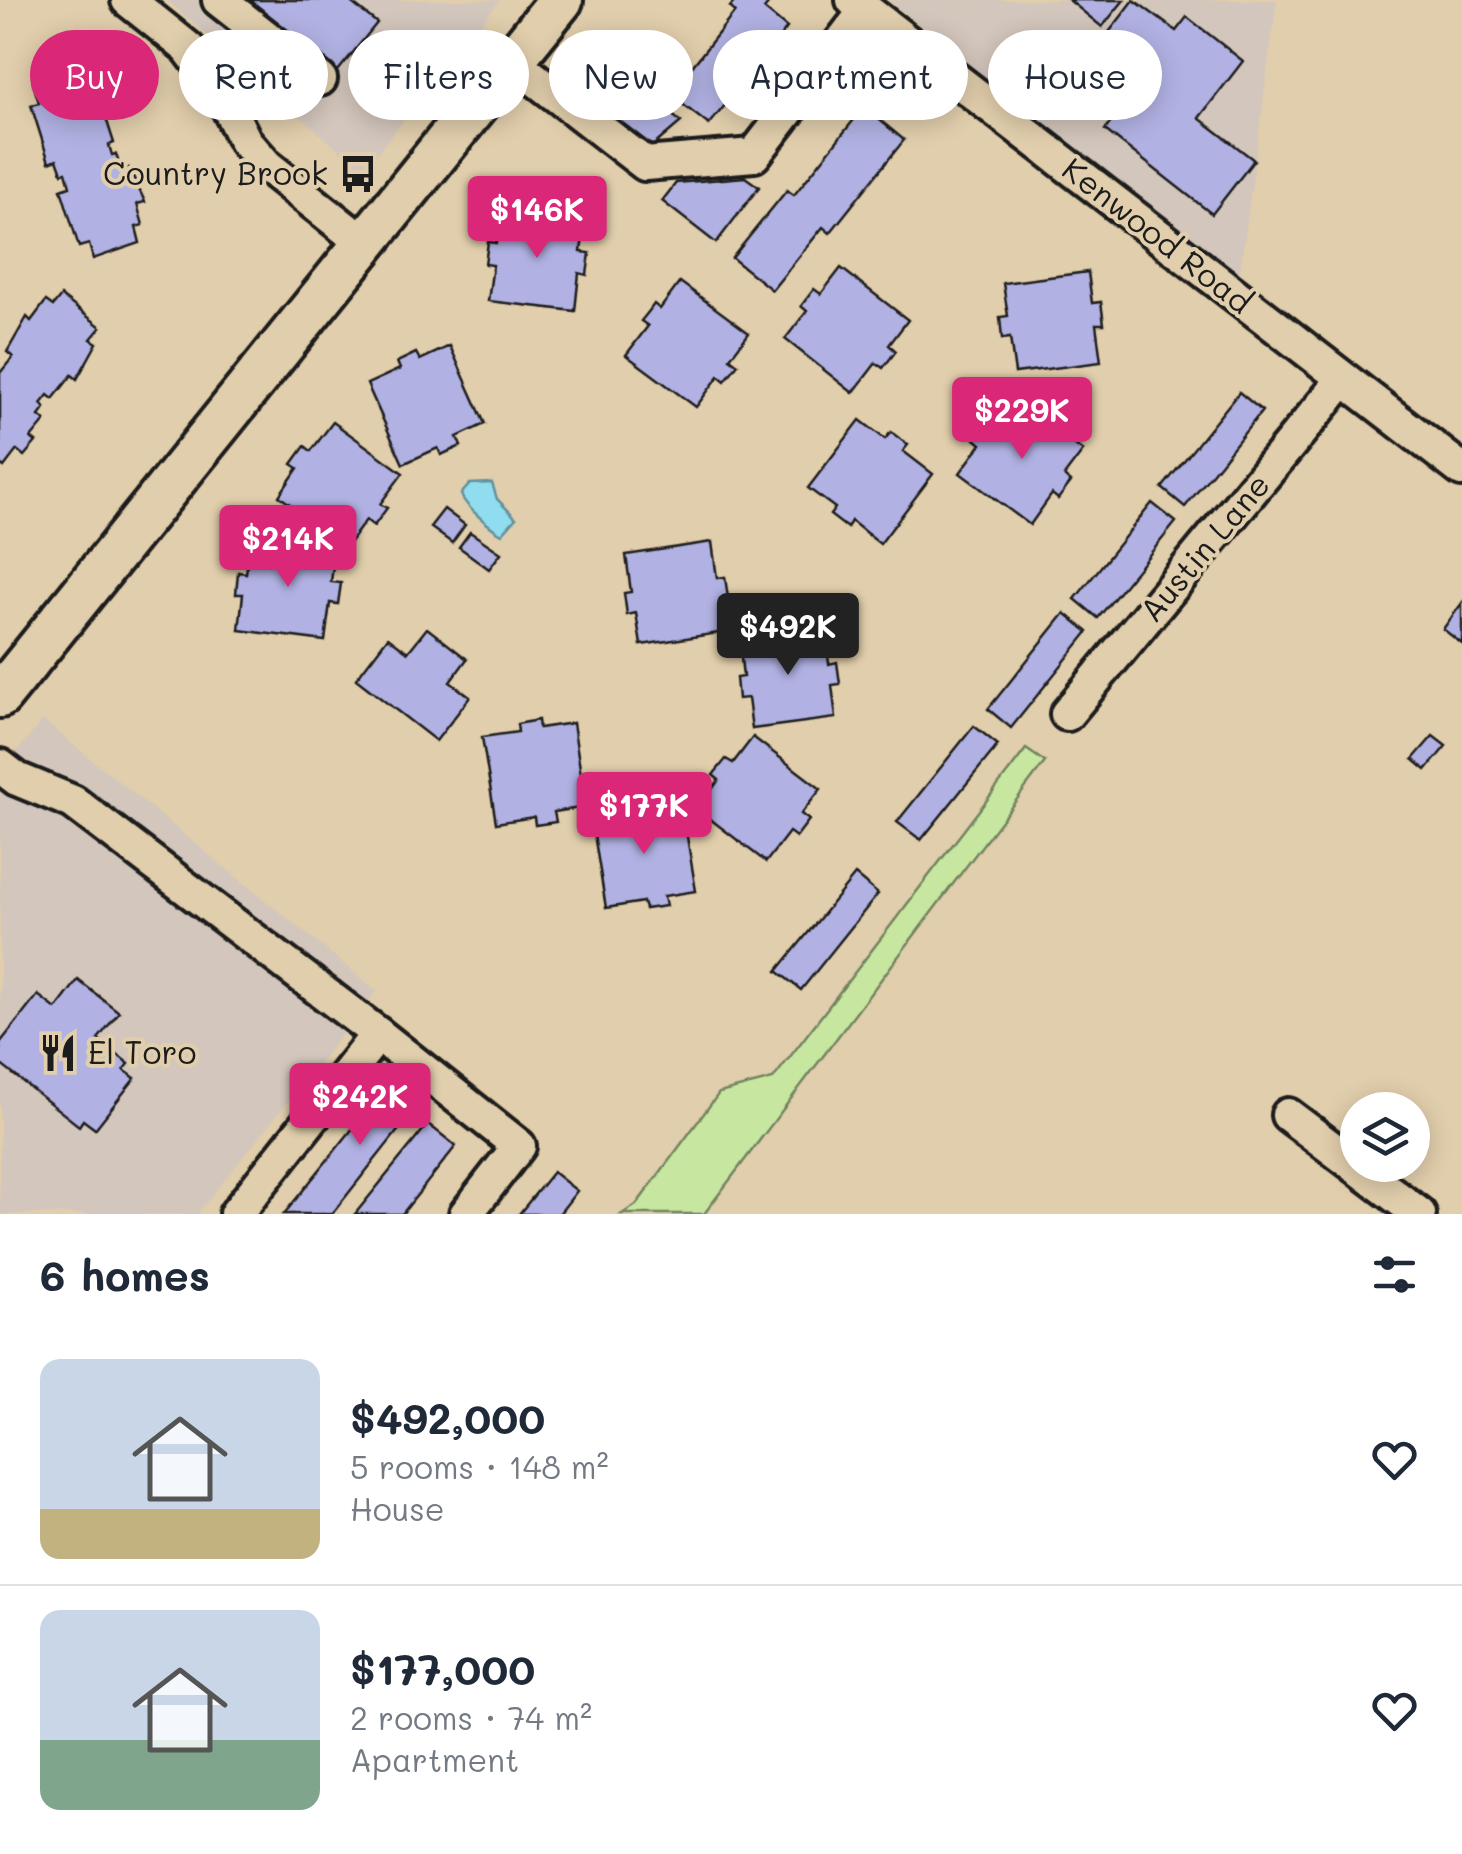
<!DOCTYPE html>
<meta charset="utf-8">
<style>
:root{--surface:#fff;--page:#f6f6f7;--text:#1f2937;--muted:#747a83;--line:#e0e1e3;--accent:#db2777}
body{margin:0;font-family:Mali,sans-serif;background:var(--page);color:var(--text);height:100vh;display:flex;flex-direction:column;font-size:38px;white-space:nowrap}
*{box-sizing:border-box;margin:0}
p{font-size:32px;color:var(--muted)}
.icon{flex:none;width:55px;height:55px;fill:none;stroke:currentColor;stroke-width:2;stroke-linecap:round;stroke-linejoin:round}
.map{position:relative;height:1214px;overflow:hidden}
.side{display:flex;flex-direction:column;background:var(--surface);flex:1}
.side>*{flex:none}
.guide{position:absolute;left:30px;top:30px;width:1402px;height:90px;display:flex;gap:20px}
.tools{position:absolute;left:1340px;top:1092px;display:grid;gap:20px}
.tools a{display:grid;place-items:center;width:90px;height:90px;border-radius:50%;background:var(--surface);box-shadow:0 5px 25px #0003;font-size:50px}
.price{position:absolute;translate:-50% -85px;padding:0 22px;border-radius:10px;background:var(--accent);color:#fff;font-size:32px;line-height:65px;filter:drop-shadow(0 2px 5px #0008)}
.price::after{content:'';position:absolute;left:50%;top:60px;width:30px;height:22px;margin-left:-15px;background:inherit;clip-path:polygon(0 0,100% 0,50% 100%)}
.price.selected{background:#222;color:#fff}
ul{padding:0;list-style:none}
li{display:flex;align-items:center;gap:30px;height:250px;padding:0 40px}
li+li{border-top:2px solid var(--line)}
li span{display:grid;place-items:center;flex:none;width:280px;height:200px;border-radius:20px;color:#555}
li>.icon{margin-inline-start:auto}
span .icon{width:120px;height:120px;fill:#fffc;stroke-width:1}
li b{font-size:42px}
h2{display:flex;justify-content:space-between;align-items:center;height:120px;padding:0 40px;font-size:42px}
.tag{padding:0 35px;border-radius:45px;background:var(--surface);box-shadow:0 5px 25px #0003;font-size:35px;line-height:90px}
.tag.selected{background:var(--accent);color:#fff}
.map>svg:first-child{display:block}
</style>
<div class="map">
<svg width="1462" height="1214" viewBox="0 0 1462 1214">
<rect width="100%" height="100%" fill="#e1ceac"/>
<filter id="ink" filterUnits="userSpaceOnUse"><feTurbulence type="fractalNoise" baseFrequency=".01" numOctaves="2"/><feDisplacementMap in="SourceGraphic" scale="20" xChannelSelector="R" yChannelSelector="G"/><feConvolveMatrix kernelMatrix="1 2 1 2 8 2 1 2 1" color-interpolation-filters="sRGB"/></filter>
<g filter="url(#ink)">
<g fill="#d3c6bc">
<path d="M 167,0 L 500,0 L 363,171 Z"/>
<path d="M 888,0 L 1277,0 L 1239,278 Z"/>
<path d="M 43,720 L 377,991 L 197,1214 L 0,1214 L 0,772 Z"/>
</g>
<path fill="#c7e7a0" stroke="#72825e" stroke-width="2.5" d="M 1026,749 L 1045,762 L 704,1214 L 622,1214 L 636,1205 L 719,1093 L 773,1079 Z"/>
<path fill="#90ddf0" stroke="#62909b" stroke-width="2.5" d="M 492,483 L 497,499 L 516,518 L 502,534 C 491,528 464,506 461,494 L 470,484 Z"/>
<g fill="#b1b2e3" stroke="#1c1c1c" stroke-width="2.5">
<path d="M 250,0 L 348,0 L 377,23 L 338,71 Z"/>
<path d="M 736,0 L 764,0 L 769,3 L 764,9 L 787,28 L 709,125 L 672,96 L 676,90 L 671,86 L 676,80 L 679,83 L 735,12 L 730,7 Z"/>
<path d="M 1069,0 L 1124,0 L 1102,27 Z"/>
<path d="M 1134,0 L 1176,31 L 1187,17 L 1243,61 L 1199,118 L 1254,160 L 1212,214 L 1105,130 L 1123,106 L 1079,71 Z"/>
<path d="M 609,63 L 681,122 L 648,150 L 595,106 L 610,102 L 603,96 L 610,89 Z"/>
<path d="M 85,67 L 89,80 L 96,78 L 113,116 L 106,118 L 114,143 L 109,145 L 112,155 L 116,154 L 121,170 L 129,168 L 145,202 L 137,204 L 143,225 L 136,227 L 140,243 L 93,259 L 89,244 L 79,247 L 61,189 L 70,186 L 66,172 L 62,173 L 57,159 L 49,162 L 31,105 L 39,103 L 33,83 Z"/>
<path d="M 864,107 L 904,140 L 830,233 L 823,227 L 772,290 L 732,258 L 787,190 L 794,195 Z"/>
<path d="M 745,177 L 759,187 L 716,243 L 662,201 L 676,183 Z"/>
<path d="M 500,210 L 585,220 L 581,252 L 590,253 L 587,275 L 579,273 L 575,311 L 488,301 L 493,265 L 485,264 L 488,242 L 496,243 Z"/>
<path d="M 841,268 L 908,320 L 889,345 L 896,351 L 883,368 L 876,363 L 853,393 L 785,339 L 807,311 L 801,306 L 814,289 L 821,294 Z"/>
<path d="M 1088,272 L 1092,303 L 1101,302 L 1104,324 L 1096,324 L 1101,362 L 1015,373 L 1010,338 L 1002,339 L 1000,317 L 1008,316 L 1003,283 Z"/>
<path d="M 680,282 L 749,333 L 730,358 L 738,364 L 725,381 L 719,376 L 696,407 L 626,355 L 648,326 L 641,321 L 649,311 L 654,304 L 660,309 Z"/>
<path d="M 61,296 L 101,327 L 91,339 L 97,343 L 77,379 L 72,375 L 53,399 L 48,395 L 41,404 L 45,408 L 39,416 L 45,421 L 31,438 L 36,442 L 24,456 L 17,450 L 4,467 L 0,464 L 0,373 L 13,357 L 7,352 L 27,317 L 31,321 L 46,301 L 53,306 Z"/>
<path d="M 450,346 L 485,424 L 457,437 L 461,446 L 441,455 L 438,448 L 403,464 L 367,384 L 400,369 L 397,362 L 416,353 L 420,360 Z"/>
<path d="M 1239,392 L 1262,411 L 1185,507 L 1162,488 Z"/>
<path d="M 1015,400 L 1083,451 L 1064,476 L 1071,482 L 1058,499 L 1052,494 L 1030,525 L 960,473 L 981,444 L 975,439 L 988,422 L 995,427 Z"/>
<path d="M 860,420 L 885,439 L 891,432 L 908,445 L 903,451 L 933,474 L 880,544 L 851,521 L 847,528 L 830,515 L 835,508 L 808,488 Z"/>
<path d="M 333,422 L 403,473 L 380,504 L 387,508 L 374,526 L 366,520 L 347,546 L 279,496 L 298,468 L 292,464 L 305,446 L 311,451 Z"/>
<path d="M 1152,503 L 1176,522 L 1098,618 L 1075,599 Z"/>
<path d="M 444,509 L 465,525 L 452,543 L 430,527 Z"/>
<path d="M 470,532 L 501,553 L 489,569 L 459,547 Z"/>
<path d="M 251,540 L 335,550 L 331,582 L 341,583 L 338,604 L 330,603 L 325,641 L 239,630 L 243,594 L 236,594 L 238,572 L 246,573 Z"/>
<path d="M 712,542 L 717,578 L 725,577 L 728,598 L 720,599 L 725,632 L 641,645 L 636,613 L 627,615 L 624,593 L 631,592 L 626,555 Z"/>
<path d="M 1462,603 L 1462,644 L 1443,629 Z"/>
<path d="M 1065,613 L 1088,632 L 1011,728 L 988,709 Z"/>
<path d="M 427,628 L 467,659 L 450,682 L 470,697 L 436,741 L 356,679 L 388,637 L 408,652 Z"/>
<path d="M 825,628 L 829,664 L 837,662 L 840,684 L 832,685 L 836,718 L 752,729 L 748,698 L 738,699 L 736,678 L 743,677 L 739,639 Z"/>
<path d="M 538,720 L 539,728 L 573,723 L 586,807 L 554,812 L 556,822 L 535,825 L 534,817 L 496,823 L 482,737 L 518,732 L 517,724 Z"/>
<path d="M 974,726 L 998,745 L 921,840 L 897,822 Z"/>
<path d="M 1433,736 L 1446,746 L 1426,770 L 1413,759 Z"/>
<path d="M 753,737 L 821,789 L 801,814 L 809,820 L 796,837 L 789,832 L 766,862 L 697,809 L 719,780 L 713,775 L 726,759 L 733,763 Z"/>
<path d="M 648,805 L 649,813 L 682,807 L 696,891 L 664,896 L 666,906 L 645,909 L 643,902 L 606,908 L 592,822 L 627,816 L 626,808 Z"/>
<path d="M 855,875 L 878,894 L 801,990 L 777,971 Z"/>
<path d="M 78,980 L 119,1012 L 98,1039 L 129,1064 L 124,1070 L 135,1078 L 95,1129 L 83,1120 L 79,1126 L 0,1064 L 0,1043 L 38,995 L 56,1009 Z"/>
<path d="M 399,1071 L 427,1094 L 332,1214 L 284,1214 Z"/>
<path d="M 428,1124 L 456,1146 L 402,1214 L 355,1214 Z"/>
<path d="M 553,1172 L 577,1191 L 559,1214 L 519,1214 Z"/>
</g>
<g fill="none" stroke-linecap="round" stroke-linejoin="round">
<g stroke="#1c1c1c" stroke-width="40">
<g id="minor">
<path d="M 128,0 L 188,48 L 219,89 L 245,141 L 267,166 L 366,245"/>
<path d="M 219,0 L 320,79"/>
<path d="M 853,0 L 1462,470"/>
<path d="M 512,61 L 645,164 L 754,155 L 866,10"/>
<path d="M 1067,714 L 1342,381"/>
<path d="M 0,766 L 17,779 L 73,802 L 378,1034 L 236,1214"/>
<path d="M 378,1034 L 519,1146 L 466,1214"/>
<path d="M 1288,1115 L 1419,1214"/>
</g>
</g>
<g stroke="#1c1c1c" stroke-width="50">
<path id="major" d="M 0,696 L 561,0"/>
</g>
<use href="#minor" stroke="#e1ceac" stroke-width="32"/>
<use href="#major" stroke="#e1ceac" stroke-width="42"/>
</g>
</g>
<defs>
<g id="bus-bare" transform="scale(3)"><path d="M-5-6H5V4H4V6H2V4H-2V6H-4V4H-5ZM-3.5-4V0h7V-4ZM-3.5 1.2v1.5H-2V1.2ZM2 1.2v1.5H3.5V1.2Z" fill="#1c1c1c" stroke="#e1ceac" stroke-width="2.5" paint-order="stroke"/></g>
<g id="restaurant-bare" transform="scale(3)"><path d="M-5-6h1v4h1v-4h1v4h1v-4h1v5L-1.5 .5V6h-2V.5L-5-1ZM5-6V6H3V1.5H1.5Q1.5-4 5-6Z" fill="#1c1c1c" stroke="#e1ceac" stroke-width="2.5" paint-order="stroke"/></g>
</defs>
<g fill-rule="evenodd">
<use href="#bus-bare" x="358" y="174"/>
<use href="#restaurant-bare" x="58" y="1053"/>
</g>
<g text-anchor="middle" stroke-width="8" stroke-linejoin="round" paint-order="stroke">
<g font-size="32" fill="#1c1c1c" stroke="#e1ceac" text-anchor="end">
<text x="328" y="185">Country Brook</text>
<text x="88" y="1064" text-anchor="start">El Toro</text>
</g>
<g font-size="32" fill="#1c1c1c" stroke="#e1ceac">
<text transform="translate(1157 236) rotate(38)" y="11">Kenwood Road</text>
<text transform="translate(1205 548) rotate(-50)" y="11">Austin Lane</text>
</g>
</g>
</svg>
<div class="tools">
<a><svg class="icon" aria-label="layers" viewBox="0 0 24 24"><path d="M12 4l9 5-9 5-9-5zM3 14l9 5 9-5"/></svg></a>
</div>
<b class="price" style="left:537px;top:261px">$146K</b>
<b class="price" style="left:1022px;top:462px">$229K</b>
<b class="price" style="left:288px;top:590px">$214K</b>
<b class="price selected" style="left:788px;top:678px">$492K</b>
<b class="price" style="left:644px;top:857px">$177K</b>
<b class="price" style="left:360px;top:1148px">$242K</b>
<div class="guide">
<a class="tag selected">Buy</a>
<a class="tag">Rent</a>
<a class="tag">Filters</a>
<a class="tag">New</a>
<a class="tag">Apartment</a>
<a class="tag">House</a>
</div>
</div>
<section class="side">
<h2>6 homes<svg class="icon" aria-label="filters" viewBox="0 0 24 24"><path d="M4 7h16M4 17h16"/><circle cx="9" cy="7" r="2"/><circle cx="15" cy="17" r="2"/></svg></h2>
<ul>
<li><span style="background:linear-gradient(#c9d6e8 75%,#c2b280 0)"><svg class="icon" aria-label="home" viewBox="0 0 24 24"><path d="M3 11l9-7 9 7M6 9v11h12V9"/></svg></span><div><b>$492,000</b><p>5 rooms · 148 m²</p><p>House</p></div><svg class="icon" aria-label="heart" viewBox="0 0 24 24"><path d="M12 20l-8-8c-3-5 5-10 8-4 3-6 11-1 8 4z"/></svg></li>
<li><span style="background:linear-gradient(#c9d6e8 65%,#7fa58c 0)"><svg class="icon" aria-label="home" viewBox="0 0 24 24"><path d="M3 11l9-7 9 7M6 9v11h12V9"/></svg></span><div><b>$177,000</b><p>2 rooms · 74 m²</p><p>Apartment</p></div><svg class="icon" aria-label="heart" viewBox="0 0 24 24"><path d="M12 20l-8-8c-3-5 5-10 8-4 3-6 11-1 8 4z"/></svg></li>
</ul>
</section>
